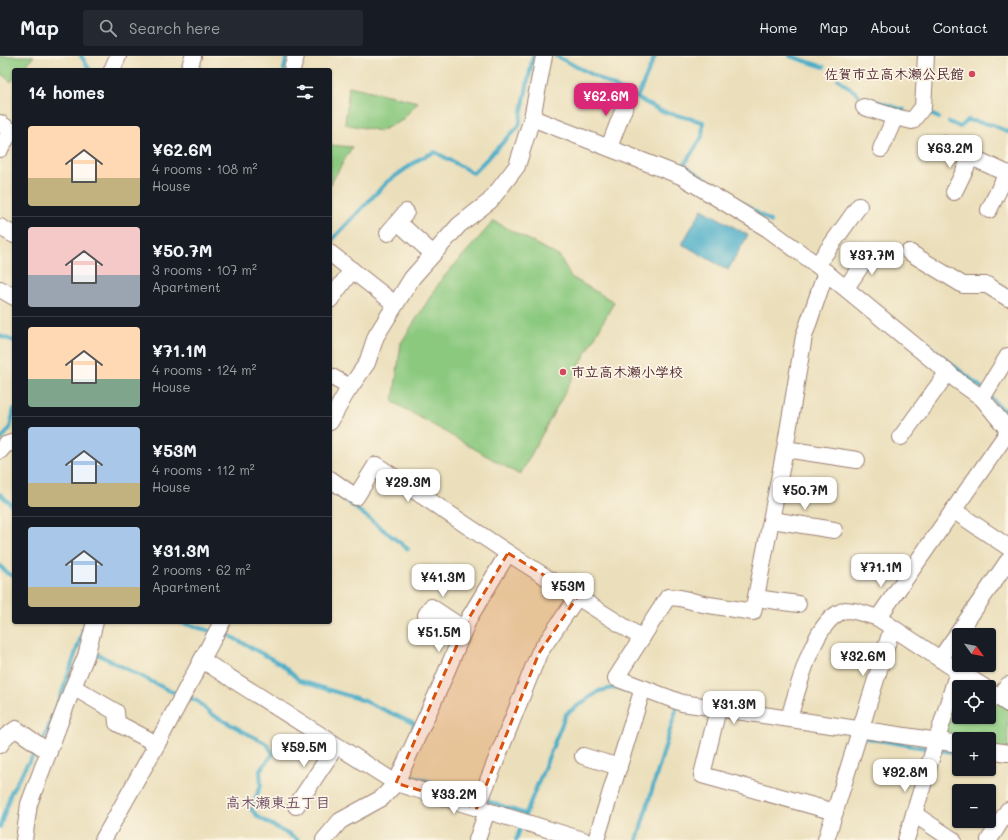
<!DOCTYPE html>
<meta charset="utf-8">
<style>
:root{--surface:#171b24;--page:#242831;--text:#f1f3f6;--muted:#9ea1a6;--line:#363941;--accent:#db2777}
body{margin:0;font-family:Mali,"Klee One",sans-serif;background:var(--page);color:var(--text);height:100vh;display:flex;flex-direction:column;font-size:15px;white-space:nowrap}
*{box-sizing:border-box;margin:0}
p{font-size:13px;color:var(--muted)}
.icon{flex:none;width:22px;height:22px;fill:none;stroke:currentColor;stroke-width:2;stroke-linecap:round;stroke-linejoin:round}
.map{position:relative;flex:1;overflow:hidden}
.side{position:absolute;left:12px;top:12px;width:320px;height:556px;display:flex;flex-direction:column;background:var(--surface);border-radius:4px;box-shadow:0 1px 3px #0004}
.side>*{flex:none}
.needle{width:26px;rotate:123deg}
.buttons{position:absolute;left:952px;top:572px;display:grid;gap:8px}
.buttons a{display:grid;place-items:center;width:44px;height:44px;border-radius:4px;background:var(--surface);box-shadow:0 1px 3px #0004;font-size:20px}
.price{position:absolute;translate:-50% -34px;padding:0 9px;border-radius:8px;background:#fff;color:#222;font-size:13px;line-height:26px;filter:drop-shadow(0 1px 2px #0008)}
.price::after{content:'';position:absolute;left:50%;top:24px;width:12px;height:9px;margin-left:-6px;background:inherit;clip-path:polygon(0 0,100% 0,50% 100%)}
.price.current{background:var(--accent);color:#fff}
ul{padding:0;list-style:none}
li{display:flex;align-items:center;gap:12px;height:100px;padding:0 16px}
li+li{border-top:1px solid var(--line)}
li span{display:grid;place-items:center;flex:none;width:112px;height:80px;border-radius:4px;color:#555}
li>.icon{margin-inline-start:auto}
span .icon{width:48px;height:48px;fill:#fffc;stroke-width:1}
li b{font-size:17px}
h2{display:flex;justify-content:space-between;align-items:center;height:48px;padding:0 16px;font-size:17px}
header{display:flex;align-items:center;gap:24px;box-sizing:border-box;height:56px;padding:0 20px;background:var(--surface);border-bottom:1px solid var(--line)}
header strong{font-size:19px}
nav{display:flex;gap:22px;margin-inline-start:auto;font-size:14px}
.search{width:280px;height:36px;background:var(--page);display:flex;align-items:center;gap:10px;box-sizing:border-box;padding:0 14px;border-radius:4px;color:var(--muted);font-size:15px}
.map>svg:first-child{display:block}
</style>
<header>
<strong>Map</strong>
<div class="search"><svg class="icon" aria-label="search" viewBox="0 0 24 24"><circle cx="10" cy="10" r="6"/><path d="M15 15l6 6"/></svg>Search here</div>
<nav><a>Home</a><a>Map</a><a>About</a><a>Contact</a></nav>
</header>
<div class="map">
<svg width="1008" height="784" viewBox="0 0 1008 784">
<rect width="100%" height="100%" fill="#fcf5e5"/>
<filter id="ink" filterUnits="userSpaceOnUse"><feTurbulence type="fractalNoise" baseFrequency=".025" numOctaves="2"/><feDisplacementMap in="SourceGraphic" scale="8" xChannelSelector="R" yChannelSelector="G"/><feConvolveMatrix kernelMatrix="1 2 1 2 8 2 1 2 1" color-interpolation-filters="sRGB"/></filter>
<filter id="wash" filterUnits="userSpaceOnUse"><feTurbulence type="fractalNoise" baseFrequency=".012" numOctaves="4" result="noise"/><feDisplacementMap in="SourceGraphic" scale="16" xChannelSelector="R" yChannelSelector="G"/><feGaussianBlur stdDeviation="0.9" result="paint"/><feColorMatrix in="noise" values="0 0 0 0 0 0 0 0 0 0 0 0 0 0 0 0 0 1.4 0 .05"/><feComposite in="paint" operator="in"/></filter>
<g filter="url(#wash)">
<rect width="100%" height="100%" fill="#ebdfbb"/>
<g fill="#8bc97f" stroke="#6a7455">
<path d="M 0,0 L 34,0 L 22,14 L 14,14 L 14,23 L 11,26 L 0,17 Z"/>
<path d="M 349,30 L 418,46 L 401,65 L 380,75 L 345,68 Z"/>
<path d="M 330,89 L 352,91 L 330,129 Z"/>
<path d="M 494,165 L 560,201 L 571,221 L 614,246 L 520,419 L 393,346 L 401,287 L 441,224 Z"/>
<path d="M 958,624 L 978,631 L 959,631 L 959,661 L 989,661 L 989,639 L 1008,652 L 1008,694 L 989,691 L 989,683 L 940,683 Z"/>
</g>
<path fill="#49adc8" stroke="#4a667a" d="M 702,153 L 748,179 L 728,214 L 682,188 Z"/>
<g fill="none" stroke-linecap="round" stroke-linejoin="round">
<g stroke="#49adc8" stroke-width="4">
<path d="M 81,0 L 90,14"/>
<path d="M 556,0 L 637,42 L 661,55 L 703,66 L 702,81 L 684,109 L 771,166"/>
<path d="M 790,0 L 824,11"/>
<path d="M 284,14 L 287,0"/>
<path d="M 838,23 L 859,39"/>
<path d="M 637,42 L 655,0"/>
<path d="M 875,45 L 904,54"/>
<path d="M 927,56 L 939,62"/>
<path d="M 949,66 L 960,71 L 967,64 L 993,69 L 1008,76"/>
<path d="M 330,186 L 387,126 L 421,102 L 435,96 L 473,117 L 519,70 L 533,0"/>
<path d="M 906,272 L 982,332"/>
<path d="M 0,280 L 14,285"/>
<path d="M 988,338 L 1002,354 L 1008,353"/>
<path d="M 0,385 L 10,372 L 14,353"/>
<path d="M 331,433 L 408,493"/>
<path d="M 0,438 L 14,451"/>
<path d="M 0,510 L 8,518 L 14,520"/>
<path d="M 179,566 L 214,576"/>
<path d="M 220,578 L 228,579 L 281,608 L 300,625 L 362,644 L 415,668 L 413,672"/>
<path d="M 90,597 L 99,599 L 166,633 L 180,639"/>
<path d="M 187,641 L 197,645 L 211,658 L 267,688 L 273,698 L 260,714 L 261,729 L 251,753 L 258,761 L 298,784"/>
<path d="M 861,681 L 931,693"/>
<path d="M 42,688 L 63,634 L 86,566"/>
<path d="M 938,694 L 959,697"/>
<path d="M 404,717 L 477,742"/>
<path d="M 484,744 L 525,758"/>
<path d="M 524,762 L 566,658 L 599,635 L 617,631 L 627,635"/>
<path d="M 0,771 L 11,736 L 26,710 L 38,693"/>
<path d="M 516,784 L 522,768"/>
<path d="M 637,784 L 677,651"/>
</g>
</g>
</g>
<g filter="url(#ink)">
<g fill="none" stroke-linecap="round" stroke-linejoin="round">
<g stroke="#9a7f73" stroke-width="18">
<g id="street">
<path d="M 112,14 L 118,0"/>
<path d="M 189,14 L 193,0"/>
<path d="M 292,14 L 296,0"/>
<path d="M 864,51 L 895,61 L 912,65 L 923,51 L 926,0"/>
<path d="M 532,62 L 681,120 L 768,173 L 817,209 L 958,325 L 982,342"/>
<path d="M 0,67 L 11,75 L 0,93"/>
<path d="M 944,88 L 1008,118"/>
<path d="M 609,91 L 628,42"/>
<path d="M 881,93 L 895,61"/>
<path d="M 954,136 L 971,101"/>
<path d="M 989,154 L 1007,117"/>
<path d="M 398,166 L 433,198"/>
<path d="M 0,171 L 14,179"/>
<path d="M 388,177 L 406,156"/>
<path d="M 909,196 L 963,229 L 987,229 L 1008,242"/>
<path d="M 330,197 L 395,248"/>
<path d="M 817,209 L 859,150"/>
<path d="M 826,216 L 804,280 L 785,393 L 753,556 L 703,548 L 680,542 L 668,541 L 616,622 L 682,647 L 959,688"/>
<path d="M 846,232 L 867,201"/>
<path d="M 0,233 L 14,241"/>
<path d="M 330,244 L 352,214"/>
<path d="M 1008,300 L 982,342 L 1008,374"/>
<path d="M 330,320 L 350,331"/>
<path d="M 330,366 L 345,339 L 367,307 L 376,280 L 412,222 L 459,169 L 490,145 L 517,110 L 532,62 L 544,0"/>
<path d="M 901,381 L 948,316"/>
<path d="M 785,393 L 857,404"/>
<path d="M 0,395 L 5,389 L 14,386"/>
<path d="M 330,423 L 356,441 L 376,409 L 508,497 L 642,582"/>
<path d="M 953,454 L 1008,491"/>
<path d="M 772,464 L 834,474"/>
<path d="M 756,542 L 798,548"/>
<path d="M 426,559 L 431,551 L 464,573"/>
<path d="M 940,603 L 1008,505"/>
<path d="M 202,604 L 396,727 L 583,784"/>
<path d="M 958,615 L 984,631"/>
<path d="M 73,631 L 116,656 L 117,667 L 157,688"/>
<path d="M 989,635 L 1008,648"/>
<path d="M 999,642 L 1008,629"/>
<path d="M 718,653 L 702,719 L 835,756"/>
<path d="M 789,662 C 798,634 811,574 837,558 C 839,557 842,555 845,554 C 856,554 868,559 878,562"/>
<path d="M 0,689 L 6,680 L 16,673 L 49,696"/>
<path d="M 989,694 L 1008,697"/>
<path d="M 583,700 L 619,711"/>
<path d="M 296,750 L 336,690"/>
<path d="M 477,752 L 539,597 L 578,540"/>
<path d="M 914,758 L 953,784"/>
<path d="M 24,784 L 29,748 L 73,631 L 86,600 L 95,566"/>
<path d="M 103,784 L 157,688 L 222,566"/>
<path d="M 324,784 L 340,765 L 382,742 L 396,727 L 440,631 L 469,562 L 508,497"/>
<path d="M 477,784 L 487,755"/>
<path d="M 596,784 L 643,632"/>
<path d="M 826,784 L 892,572"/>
<path d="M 906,784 L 958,615 L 878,562 L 1008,376"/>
<path d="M 989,784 L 1008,754"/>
</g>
</g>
<use href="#street" stroke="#fff" stroke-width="16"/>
</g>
</g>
<path fill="#d8530f" fill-opacity="0.2" stroke="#d8530f" stroke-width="3" stroke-dasharray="8 5" stroke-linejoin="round" d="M 508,497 L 578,540 L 539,597 L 477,752 L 396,727 L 469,562 Z"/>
<g fill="#d1495b" stroke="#fcf5e5" stroke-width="1.5">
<circle cx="972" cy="18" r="4"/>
<circle cx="563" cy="316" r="4"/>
</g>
<g text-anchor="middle" stroke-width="3.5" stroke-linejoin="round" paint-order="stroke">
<g font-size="14" font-weight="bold" fill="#4a1f2b" stroke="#fcf5e5" text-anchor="end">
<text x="964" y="23">佐賀市立高木瀬公民館</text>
<text x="571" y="321" text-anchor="start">市立高木瀬小学校</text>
</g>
<g font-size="15" font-weight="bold" fill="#6e4c64" stroke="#fcf5e5">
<text x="278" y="752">高木瀬東五丁目</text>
</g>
</g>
</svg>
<div class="buttons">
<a><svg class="needle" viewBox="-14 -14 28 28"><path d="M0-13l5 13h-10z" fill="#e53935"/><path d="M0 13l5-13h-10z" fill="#9ea1a6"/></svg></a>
<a><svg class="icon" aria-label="locate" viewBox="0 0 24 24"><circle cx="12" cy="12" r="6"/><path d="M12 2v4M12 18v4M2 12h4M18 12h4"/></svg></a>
<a>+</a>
<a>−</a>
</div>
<b class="price current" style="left:606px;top:61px">¥62.6M</b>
<b class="price" style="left:950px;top:113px">¥63.2M</b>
<b class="price" style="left:872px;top:220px">¥37.7M</b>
<b class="price" style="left:408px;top:447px">¥29.3M</b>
<b class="price" style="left:805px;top:455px">¥50.7M</b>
<b class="price" style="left:881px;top:532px">¥71.1M</b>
<b class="price" style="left:443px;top:542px">¥41.3M</b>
<b class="price" style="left:568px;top:551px">¥53M</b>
<b class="price" style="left:439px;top:597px">¥51.5M</b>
<b class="price" style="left:863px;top:621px">¥32.6M</b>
<b class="price" style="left:734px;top:669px">¥31.3M</b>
<b class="price" style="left:304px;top:712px">¥59.5M</b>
<b class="price" style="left:905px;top:737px">¥92.8M</b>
<b class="price" style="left:454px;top:759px">¥33.2M</b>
<section class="side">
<h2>14 homes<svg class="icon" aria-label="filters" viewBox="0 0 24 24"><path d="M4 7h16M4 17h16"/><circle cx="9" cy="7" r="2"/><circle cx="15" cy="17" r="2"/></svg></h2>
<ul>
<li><span style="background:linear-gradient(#ffd9b3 65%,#c2b280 0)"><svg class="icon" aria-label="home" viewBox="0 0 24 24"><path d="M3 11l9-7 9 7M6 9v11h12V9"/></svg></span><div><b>¥62.6M</b><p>4 rooms · 108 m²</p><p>House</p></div></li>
<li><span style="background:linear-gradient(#f6c9c9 60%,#9aa5b1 0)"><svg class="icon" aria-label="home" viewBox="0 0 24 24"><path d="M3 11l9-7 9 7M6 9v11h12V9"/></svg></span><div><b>¥50.7M</b><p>3 rooms · 107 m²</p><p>Apartment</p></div></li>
<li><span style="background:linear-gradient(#ffd9b3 65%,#7fa58c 0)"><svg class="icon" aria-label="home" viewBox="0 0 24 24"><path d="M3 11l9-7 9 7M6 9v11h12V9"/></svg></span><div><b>¥71.1M</b><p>4 rooms · 124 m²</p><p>House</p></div></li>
<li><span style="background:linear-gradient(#a9c7e8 70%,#c2b280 0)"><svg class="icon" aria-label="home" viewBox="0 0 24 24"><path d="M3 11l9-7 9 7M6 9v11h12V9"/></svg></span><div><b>¥53M</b><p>4 rooms · 112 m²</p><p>House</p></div></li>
<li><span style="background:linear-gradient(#a9c7e8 75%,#c2b280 0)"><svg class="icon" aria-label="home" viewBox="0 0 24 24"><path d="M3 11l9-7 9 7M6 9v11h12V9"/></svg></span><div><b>¥31.3M</b><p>2 rooms · 62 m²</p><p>Apartment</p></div></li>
</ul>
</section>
</div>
